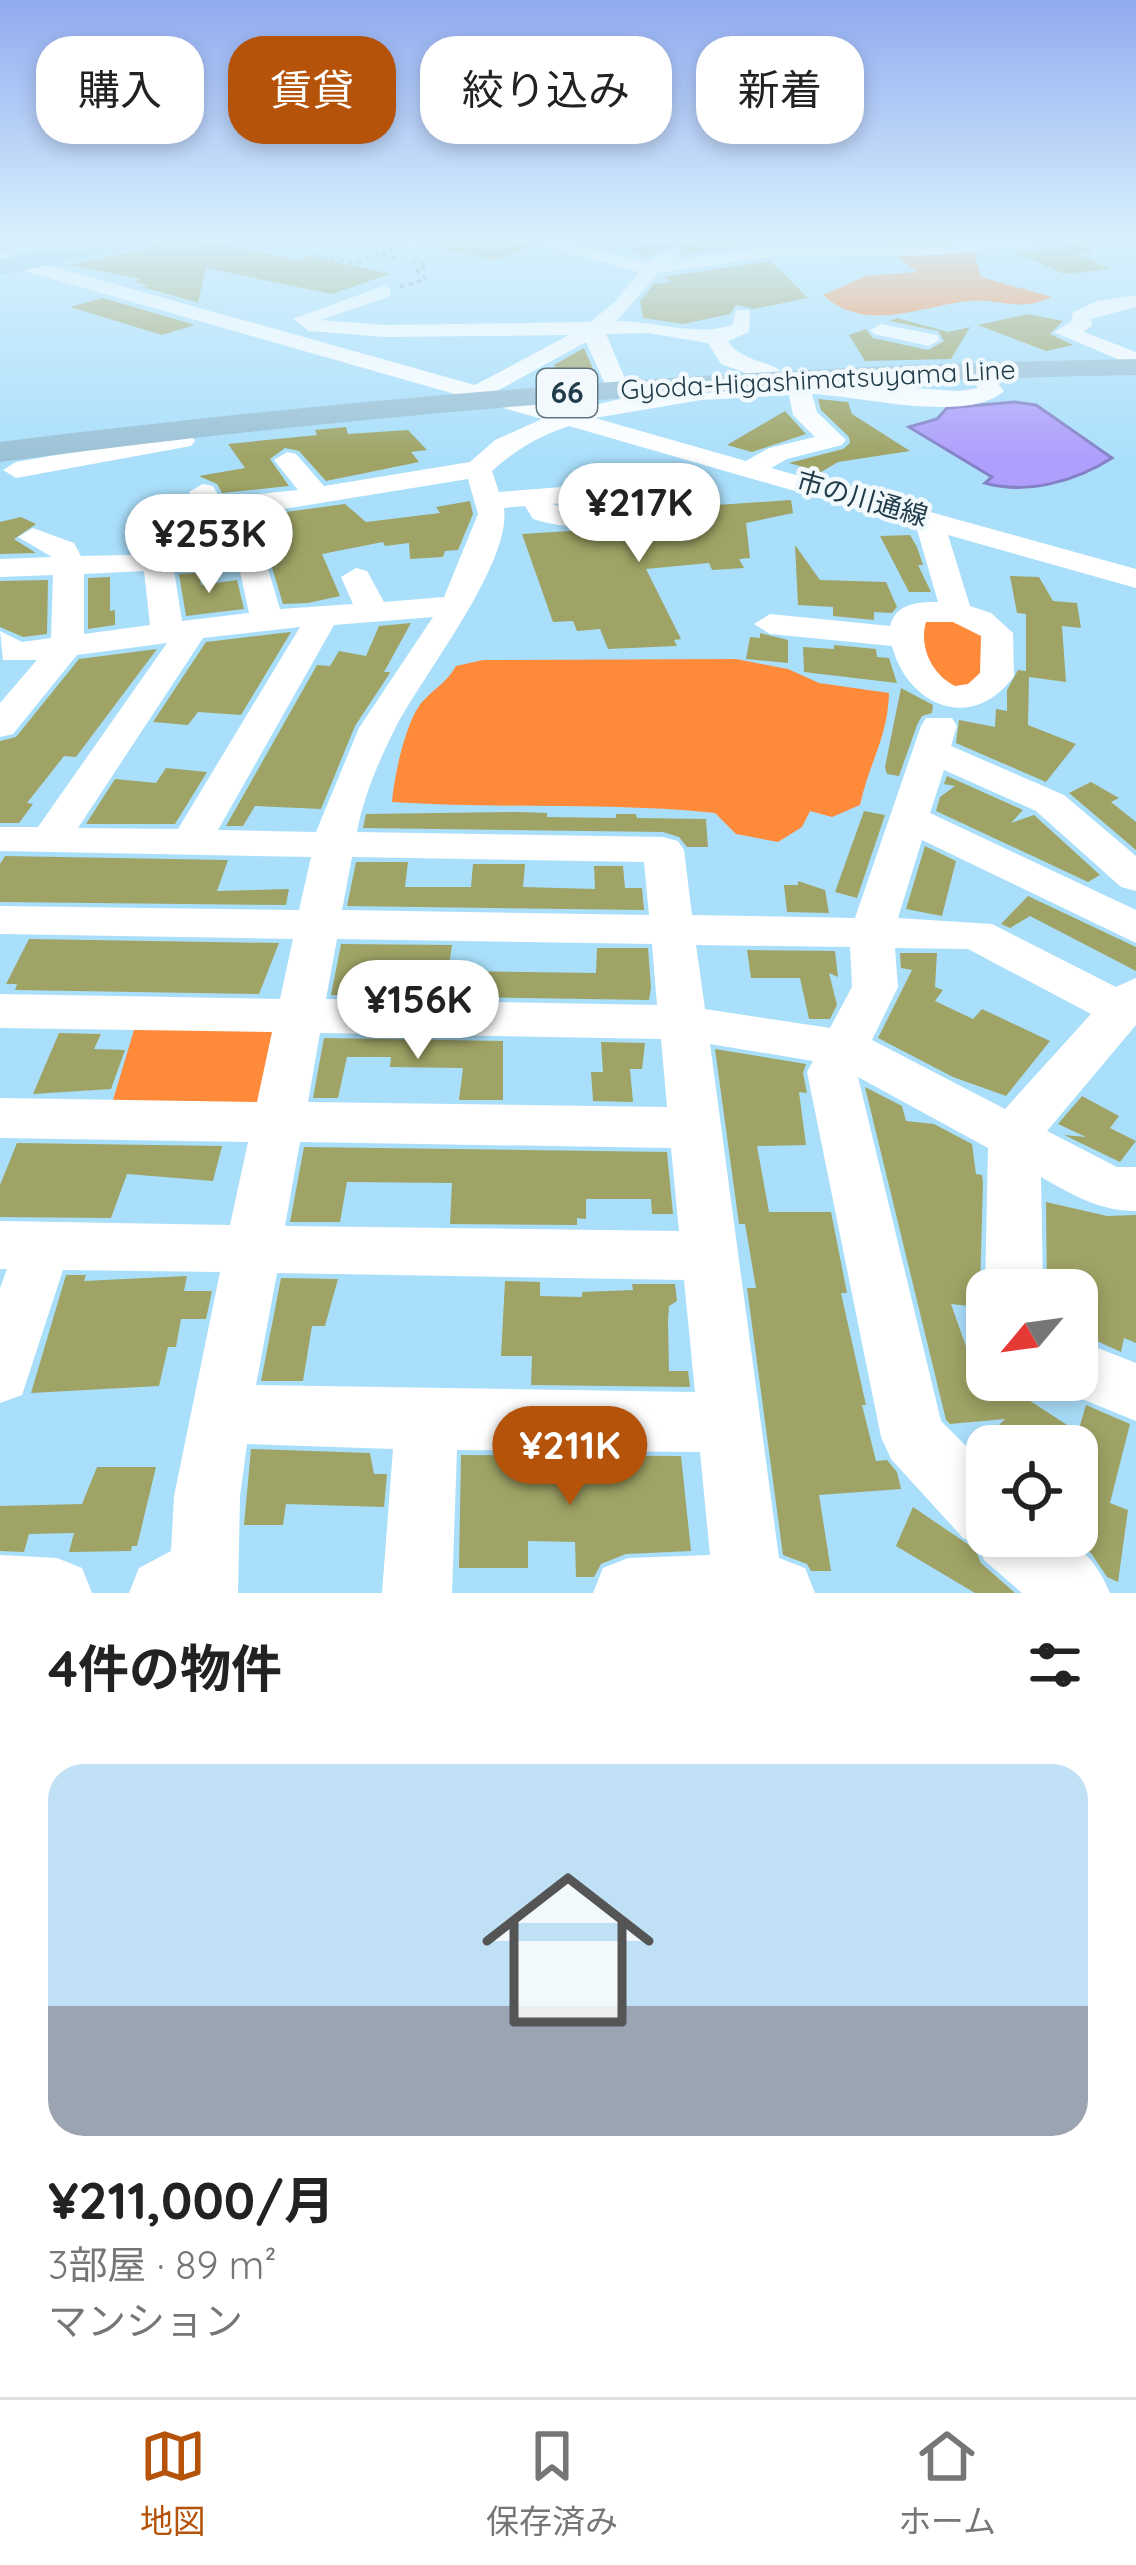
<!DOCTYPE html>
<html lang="ja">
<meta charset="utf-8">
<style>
:root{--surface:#fff;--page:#f6f6f6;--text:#222;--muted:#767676;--line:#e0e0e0;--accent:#b45309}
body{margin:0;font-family:Quicksand,"Noto Sans JP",sans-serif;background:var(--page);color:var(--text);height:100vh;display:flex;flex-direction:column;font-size:45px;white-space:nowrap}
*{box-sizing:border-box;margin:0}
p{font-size:39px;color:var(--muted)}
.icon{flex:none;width:66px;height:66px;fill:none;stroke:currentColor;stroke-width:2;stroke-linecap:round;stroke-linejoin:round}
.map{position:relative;height:1593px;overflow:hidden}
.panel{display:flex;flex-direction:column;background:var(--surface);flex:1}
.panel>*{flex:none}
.guide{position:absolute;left:36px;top:36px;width:1065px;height:108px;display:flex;gap:24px}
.needle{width:78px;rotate:241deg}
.buttons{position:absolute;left:966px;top:1269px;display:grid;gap:24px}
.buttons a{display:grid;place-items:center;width:132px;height:132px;border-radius:24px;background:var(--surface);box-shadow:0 6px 18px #0003;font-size:60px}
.price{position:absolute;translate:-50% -102px;padding:0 27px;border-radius:42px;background:#fff;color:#222;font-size:39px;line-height:78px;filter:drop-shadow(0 3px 6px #0008)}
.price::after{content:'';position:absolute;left:50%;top:72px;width:36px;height:27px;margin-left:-18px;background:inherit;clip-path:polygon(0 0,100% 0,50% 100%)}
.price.current{background:var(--accent);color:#fff}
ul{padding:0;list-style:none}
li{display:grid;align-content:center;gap:24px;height:636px;padding:0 48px}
li span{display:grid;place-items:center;height:372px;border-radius:36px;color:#555}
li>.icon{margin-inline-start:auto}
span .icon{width:216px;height:216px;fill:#fffc;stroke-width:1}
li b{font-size:51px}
h2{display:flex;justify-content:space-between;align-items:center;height:144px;padding:0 48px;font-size:51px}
.chip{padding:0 42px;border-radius:36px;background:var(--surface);box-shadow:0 6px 18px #0003;font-size:42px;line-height:108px}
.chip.current{background:var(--accent);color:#fff}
.dock{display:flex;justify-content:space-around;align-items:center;height:168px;border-top:3px solid var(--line);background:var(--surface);font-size:33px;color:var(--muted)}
.dock a{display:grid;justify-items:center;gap:6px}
.dock .current{color:var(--accent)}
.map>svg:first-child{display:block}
</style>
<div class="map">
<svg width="1136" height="1593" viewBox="0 0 1136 1593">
<rect width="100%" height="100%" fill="#aadffb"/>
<g fill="#fe8a3a">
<path d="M 867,237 L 932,237 L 972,244 L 981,277 L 1052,297 C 1017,313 1001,298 969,301 C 920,306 865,334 823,295 L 866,276 L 917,272 L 889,250 L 891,245 Z"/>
<path d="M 921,621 L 950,621 L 984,631 L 991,676 L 960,690 L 927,677 Z"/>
<path d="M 736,659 L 788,669 L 819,683 L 889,693 C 888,737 869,763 860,805 L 832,817 L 810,811 L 802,827 L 778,842 L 736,834 L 715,813 C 607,802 500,809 392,802 C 394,777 406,719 423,701 C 435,688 447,682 456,666 L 483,660 Z"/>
<path d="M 137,1020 L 274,1020 L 265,1108 L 110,1110 Z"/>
</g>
<path fill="#af9efc" stroke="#8481c7" stroke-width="3" d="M 1014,402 L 1036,405 L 1112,458 C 1076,481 1027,495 985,483 L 992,477 L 909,427 L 937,419 L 947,408 Z"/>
<g fill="#9fa365">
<path d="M 160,237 L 184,237 L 298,260 L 310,256 L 390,274 L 332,294 L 206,268 L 198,303 L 232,312 L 142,287 L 149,285 L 133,282 L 141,279 L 70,265 L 144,249 Z"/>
<path d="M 440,237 L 508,237 L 532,247 L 495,260 L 433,247 Z"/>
<path d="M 727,237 L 754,244 L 682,254 L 680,248 L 672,246 L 646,257 L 631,248 Z"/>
<path d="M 1086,237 L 1091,237 L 1092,253 L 1076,254 L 1111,269 L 1064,274 L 1014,252 L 1073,246 Z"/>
<path d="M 771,261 L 808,298 L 754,309 L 736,305 L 730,314 L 683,324 L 643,318 L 640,301 L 654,284 L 672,282 L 664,277 Z"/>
<path d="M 103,298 L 195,325 L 162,335 L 70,307 Z"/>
<path d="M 1028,314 L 1063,321 L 1050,334 L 1073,345 L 1046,351 L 978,325 Z"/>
<path d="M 897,318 L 948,332 L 970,327 L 951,359 L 865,361 L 849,335 L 866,329 L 873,338 L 928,350 L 944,341 L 938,331 L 889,321 Z"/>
<path d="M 584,348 L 596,376 L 562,378 L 554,365 Z"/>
<path d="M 818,399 L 848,402 L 852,414 L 910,451 L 838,462 L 821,472 L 789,463 L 843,449 L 850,443 L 849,437 L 821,410 Z"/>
<path d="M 785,411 L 806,434 L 752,452 L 727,445 Z"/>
<path d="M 346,427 L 348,434 L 408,430 L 427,450 L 411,452 L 419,462 L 326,481 L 299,451 L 285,448 L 270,459 L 289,486 L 222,493 L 217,484 L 199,476 L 245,468 L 228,444 L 317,435 L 315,430 Z"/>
<path d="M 697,497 L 702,506 L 791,500 L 793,513 L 746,523 L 750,558 L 739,559 L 744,568 L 712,570 L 709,563 L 646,569 L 681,639 L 674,640 L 677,646 L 608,649 L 600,629 L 577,631 L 573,621 L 553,622 L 522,534 L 601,529 L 627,519 L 642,506 L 639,502 Z"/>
<path d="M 470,501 L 473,514 L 458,550 L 445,551 L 443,557 L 410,559 L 409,543 L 385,546 L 383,542 L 322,554 L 340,596 L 308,603 L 283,604 L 267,551 L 249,548 L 241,518 L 345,504 L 366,522 L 440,513 L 436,507 Z"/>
<path d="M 21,517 L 36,524 L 14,539 L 36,553 L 0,554 L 0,522 Z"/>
<path d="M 910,535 L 917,547 L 923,565 L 918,565 L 931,592 L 909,592 L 880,536 Z"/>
<path d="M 795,545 L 820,580 L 886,582 L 897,607 L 892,613 L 874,612 L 874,620 L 833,616 L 833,607 L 798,605 Z"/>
<path d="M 199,573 L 201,585 L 237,580 L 244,609 L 186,616 L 179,574 Z"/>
<path d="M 1010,576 L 1039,577 L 1053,601 L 1077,603 L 1081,628 L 1062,626 L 1066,682 L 1029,677 L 1028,725 L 1076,744 L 1046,782 L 956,743 L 959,720 L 995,727 L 996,709 L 1007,711 L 1007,690 L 1018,670 L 1026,671 L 1026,614 L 1017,613 Z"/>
<path d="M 110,577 L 110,611 L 115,610 L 115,625 L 88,629 L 88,578 Z"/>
<path d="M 48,580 L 47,634 L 23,637 L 0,627 L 0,581 Z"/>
<path d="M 411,623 L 384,672 L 390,672 L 388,676 L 355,726 L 321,809 L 255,806 L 243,826 L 226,826 L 317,665 L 330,666 L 339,651 L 366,656 L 379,626 Z"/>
<path d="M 291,632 L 241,715 L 198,712 L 188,725 L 153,722 L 206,642 Z"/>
<path d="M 760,633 L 788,640 L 788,663 L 746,659 L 750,637 L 760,638 Z"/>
<path d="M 834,645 L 876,649 L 877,657 L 889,658 L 897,683 L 804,672 L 803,647 L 834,649 Z"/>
<path d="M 157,649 L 76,757 L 64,756 L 27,803 L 33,804 L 19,823 L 0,823 L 0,741 L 16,737 L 79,659 Z"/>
<path d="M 901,688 L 933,705 L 932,713 L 922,716 L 917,725 L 899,776 L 887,774 L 885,767 Z"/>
<path d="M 166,768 L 207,772 L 175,824 L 86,824 L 115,779 L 156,783 Z"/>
<path d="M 947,776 L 1023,810 L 1011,823 L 1034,815 L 1100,875 L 1088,882 L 936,811 L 940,797 L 955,786 L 944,784 Z"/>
<path d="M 1091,782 L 1119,798 L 1111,802 L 1136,822 L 1136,850 L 1069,793 Z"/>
<path d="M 864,811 L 885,815 L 857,898 L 835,892 Z"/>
<path d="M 519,812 L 547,813 L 547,817 L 616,818 L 616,814 L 636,814 L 637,818 L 706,819 L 708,847 L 687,847 L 679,837 L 663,832 L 363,828 L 366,814 Z"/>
<path d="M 925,846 L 956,861 L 942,916 L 906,909 Z"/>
<path d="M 5,856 L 228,860 L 217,891 L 289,889 L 286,905 L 0,902 L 0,864 Z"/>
<path d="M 356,862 L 408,862 L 405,887 L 471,887 L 473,864 L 525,864 L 523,887 L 595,889 L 594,866 L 623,866 L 625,888 L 642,888 L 644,910 L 347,906 Z"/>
<path d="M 798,881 L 825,890 L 829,913 L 787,912 L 784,885 L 798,885 Z"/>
<path d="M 1028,896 L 1136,947 L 1136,971 L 1030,916 L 1010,928 L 1001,924 Z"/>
<path d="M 29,939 L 279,943 L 259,994 L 15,990 L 17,984 L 6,984 Z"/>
<path d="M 341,944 L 452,945 L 448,971 L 596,973 L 597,948 L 648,948 L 651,988 L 649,1000 L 331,995 Z"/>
<path d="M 747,950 L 835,951 L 838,977 L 829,973 L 837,1005 L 830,1019 L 809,1019 L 800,978 L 751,978 Z"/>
<path d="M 900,953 L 937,953 L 935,987 L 943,990 L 935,1001 L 973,1019 L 982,1009 L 1050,1041 L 1006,1096 L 953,1077 L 878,1038 L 912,970 L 901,968 Z"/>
<path d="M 59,1033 L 101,1034 L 94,1049 L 125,1050 L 111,1089 L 33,1094 Z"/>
<path d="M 324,1038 L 503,1041 L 503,1100 L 459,1100 L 463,1068 L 390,1067 L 391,1057 L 347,1057 L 338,1098 L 313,1098 Z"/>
<path d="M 601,1042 L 645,1043 L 642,1069 L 630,1069 L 633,1102 L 593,1101 L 591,1072 L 603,1072 Z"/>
<path d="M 715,1049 L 806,1064 L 803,1073 L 807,1093 L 799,1092 L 806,1145 L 757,1146 L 769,1212 L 831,1212 L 847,1293 L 841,1293 L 866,1405 L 862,1405 L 876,1461 L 887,1460 L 897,1472 L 901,1489 L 819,1495 L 831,1571 L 811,1571 L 807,1564 L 783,1555 L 747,1288 L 756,1288 L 745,1224 L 739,1224 Z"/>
<path d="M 865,1087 L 902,1106 L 906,1121 L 934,1124 L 972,1144 L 976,1174 L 982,1175 L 983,1183 L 980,1290 L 987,1308 L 951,1304 L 982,1392 L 997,1391 L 1012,1401 L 1024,1397 L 1078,1432 L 1086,1405 L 1130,1424 L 1110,1503 L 1128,1510 L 1118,1582 L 1107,1577 L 1091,1553 L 1063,1536 L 1077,1536 L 1077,1446 L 978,1446 L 1005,1419 L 950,1424 L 946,1420 Z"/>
<path d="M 1082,1096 L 1119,1116 L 1110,1128 L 1136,1141 L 1120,1162 L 1064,1135 L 1086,1137 L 1058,1124 Z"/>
<path d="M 17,1143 L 222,1146 L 213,1181 L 127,1174 L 111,1218 L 0,1217 L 0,1185 Z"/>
<path d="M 304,1147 L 667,1152 L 673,1214 L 652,1214 L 651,1199 L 586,1199 L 586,1219 L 577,1218 L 577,1225 L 450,1224 L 452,1183 L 347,1182 L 340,1222 L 290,1222 Z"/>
<path d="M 1046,1202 L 1107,1216 L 1136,1215 L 1136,1343 L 1124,1338 L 1121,1352 L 1077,1332 L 1077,1290 L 1047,1290 Z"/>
<path d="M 66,1275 L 86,1275 L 84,1281 L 187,1276 L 184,1291 L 212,1291 L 206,1319 L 181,1319 L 176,1347 L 168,1347 L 159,1386 L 31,1393 Z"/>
<path d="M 281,1278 L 338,1279 L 325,1326 L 312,1326 L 303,1381 L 261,1381 Z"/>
<path d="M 505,1281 L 540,1282 L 540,1296 L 582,1297 L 582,1292 L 633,1290 L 632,1284 L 675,1284 L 677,1301 L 669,1306 L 668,1321 L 669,1371 L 688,1371 L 690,1387 L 531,1385 L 532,1356 L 501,1356 Z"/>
<path d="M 251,1449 L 370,1453 L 374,1474 L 387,1474 L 384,1507 L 286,1504 L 283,1525 L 244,1525 Z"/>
<path d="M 461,1455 L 681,1456 L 691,1551 L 626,1554 L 601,1564 L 594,1577 L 576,1577 L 575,1542 L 528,1541 L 528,1568 L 459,1568 Z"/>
<path d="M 97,1467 L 156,1467 L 137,1546 L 132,1546 L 131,1551 L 69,1552 L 74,1533 L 29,1534 L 24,1552 L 0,1551 L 0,1506 L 82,1504 Z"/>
<path d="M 913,1507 L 975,1549 L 981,1563 L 1015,1593 L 975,1593 L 896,1546 Z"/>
</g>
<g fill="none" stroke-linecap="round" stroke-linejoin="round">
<g stroke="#729cb2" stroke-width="3" stroke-dasharray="4.5 4.5" stroke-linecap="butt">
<path d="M 393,249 L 379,254 L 401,259"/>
<path d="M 313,254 L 354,263 L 379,254"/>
<path d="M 400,287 L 426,279 L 417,270 L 427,265 L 412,261"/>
</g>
<g fill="#fff" fill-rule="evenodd">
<path d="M 409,237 L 436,237 L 413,247 L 404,242 Z"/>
<path d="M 512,237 L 544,237 L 647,262 L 671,250 L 677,251 L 678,259 L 770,247 L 939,245 L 958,242 L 958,237 L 1082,237 L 1073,242 L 939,255 L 770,257 L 658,273 L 617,321 C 655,321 697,337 732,325 L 736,310 L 750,310 L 749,332 L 728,341 C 743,364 774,359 792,380 L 959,391 L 978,388 L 966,372 L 969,367 L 985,367 L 1004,391 C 967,424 861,396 812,394 L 817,412 L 846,440 L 842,445 L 787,459 L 771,468 L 1136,569 L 1136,588 L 948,535 L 970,606 L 991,613 L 1013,633 L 1014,676 C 973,733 908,707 892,646 L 770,634 L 754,624 L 770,614 L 890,626 C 896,603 918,602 938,602 L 916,526 L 569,426 C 539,436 515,450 492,471 L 499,492 L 600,484 L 627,492 L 634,507 C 610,532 564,529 533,519 L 525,506 L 504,508 C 512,564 421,677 395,729 C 379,760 363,798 357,832 L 663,837 L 678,841 L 684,850 L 692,915 L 855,918 L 921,726 L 926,718 L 952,718 L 957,726 L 951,746 L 1064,795 L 1136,856 L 1136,891 L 1121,887 L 1036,811 L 944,770 L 930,813 L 1136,910 L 1136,943 L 922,840 L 898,918 L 992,924 L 1116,987 L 1136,978 L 1136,1025 L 1047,1131 L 1117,1167 L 1136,1167 L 1136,1211 C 1099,1211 1073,1195 1041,1177 L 1043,1290 L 987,1290 L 987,1294 L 985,1290 L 988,1148 L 858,1077 L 941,1421 L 987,1467 L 987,1536 C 1047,1536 1083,1528 1110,1593 L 1022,1593 L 984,1560 L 977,1543 L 963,1538 L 891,1459 L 881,1437 L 807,1072 L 813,1061 L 710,1044 L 779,1558 L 805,1568 L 815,1593 L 593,1593 L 603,1568 L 628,1558 L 710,1555 L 700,1452 L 457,1450 L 452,1593 L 382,1593 L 393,1449 L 247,1444 L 240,1496 L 238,1593 L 129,1593 L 139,1568 L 171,1551 L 174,1496 L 220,1272 L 63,1270 L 22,1395 L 0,1403 L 0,1288 L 7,1269 L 0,1269 L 0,1221 L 230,1225 L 248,1142 L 0,1138 L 0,1098 L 257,1102 L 272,1032 L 0,1028 L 0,994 L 280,999 L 293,939 L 0,934 L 0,906 L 299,910 L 311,857 L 0,851 L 0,827 L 38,827 L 167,643 L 77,655 L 13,734 L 0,737 L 0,703 L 37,660 L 3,660 L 0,631 L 22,642 L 51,638 L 53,575 L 0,577 L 0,559 L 52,557 L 18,537 L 33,528 L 74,543 L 81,556 L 263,552 L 280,609 L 353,604 L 341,577 L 356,568 L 367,571 L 384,602 L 444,597 L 478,514 L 468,479 L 253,514 L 200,512 L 189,492 L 203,484 L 213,486 L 220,498 L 298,490 L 274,460 L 287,452 L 296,454 L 324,486 L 470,462 L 495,440 L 542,419 L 0,264 L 0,252 L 475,385 L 569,335 L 385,337 L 309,331 L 293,319 L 383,286 L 390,288 L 390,296 L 321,320 L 385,325 L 590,322 L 615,302 L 639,272 ZM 648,333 L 708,343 L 721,364 L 768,381 L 646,393 L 568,411 L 497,391 L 586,342 L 610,395 L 626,395 L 630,390 L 606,334 ZM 789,395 L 793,415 L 815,437 L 769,448 L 746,461 L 595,418 L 701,400 ZM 598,500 L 605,504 L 572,510 L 552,504 ZM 239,567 L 249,613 L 182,621 L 174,570 ZM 144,571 L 150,625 L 84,634 L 84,574 ZM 433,617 L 359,728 L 316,832 L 218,830 L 334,625 ZM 926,622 L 953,622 L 981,636 L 980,673 L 968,684 L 955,686 C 931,674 919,646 926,622 ZM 300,627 L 178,829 L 78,828 L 203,638 ZM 352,857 L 644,862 L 649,915 L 342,910 ZM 337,939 L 652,944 L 657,1005 L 326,999 ZM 696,945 L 850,947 L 852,987 L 830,1028 L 705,1009 ZM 895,948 L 968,949 L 1091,1014 L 1005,1109 L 872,1040 L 898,987 ZM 320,1033 L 661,1039 L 667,1107 L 308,1102 ZM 300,1142 L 671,1148 L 679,1231 L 285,1226 ZM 277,1273 L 684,1280 L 695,1392 L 256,1385 Z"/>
<path d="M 1114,237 L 1136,237 L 1136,246 Z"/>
<path d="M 1136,295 L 1136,307 L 1091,319 L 1092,325 L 1084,332 L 1136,352 L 1136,367 L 1054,332 L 1071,322 L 1073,312 L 1097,301 Z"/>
<path d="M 881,324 L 937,335 L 940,340 L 929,346 L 874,334 L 870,330 Z"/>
<path d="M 174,421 L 183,423 L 195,441 L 191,446 L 16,478 L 3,470 L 16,462 L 166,436 L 162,428 Z"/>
<path d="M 1077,1340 L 1136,1363 L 1136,1421 L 1055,1388 L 1052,1380 L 1077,1380 Z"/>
<path d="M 0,1555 L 57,1558 L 82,1568 L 92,1593 L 0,1593 Z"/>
</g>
<path fill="#9bc1d5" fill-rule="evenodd" d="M 1136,359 L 1136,375 C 755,382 378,412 0,462 L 0,442 C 378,395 755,365 1136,359 Z"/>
<path fill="#83c2e1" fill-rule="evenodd" d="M 104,237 L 156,237 L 143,245 L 0,275 L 0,259 Z"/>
</g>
<linearGradient id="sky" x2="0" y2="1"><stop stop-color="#91abf0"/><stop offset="0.52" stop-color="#d9f1fd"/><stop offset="1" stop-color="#d9f1fd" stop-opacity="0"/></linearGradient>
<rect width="1136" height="460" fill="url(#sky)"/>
<g text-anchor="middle" stroke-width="9" stroke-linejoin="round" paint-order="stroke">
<g font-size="27" fill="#213c4a" stroke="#f2f9fc">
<text transform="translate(818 380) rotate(-3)" y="9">Gyoda-Higashimatsuyama Line</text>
<text transform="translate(862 499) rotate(16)" y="9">市の川通線</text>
</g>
<rect fill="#f2f9fc" stroke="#60757f" stroke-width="3" x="537" y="369" width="60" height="48" rx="9"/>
<g font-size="30" font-weight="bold" fill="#213c4a">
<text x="567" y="403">66</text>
</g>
</g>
</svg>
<div class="buttons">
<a><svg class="needle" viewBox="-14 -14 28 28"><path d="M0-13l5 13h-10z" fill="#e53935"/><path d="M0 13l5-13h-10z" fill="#767676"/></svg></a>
<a><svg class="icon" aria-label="locate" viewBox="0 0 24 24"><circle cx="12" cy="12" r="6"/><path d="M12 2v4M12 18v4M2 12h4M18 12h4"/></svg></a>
</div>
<b class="price" style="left:639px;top:565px">¥217K</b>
<b class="price" style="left:209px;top:596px">¥253K</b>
<b class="price" style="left:418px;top:1062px">¥156K</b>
<b class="price current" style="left:570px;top:1508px">¥211K</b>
<div class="guide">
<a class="chip">購入</a>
<a class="chip current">賃貸</a>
<a class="chip">絞り込み</a>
<a class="chip">新着</a>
</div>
</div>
<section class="panel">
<h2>4件の物件<svg class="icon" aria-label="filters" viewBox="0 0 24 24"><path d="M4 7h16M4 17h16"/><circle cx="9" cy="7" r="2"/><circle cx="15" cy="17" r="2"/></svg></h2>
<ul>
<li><span style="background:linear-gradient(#bfe0f5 65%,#9aa5b1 0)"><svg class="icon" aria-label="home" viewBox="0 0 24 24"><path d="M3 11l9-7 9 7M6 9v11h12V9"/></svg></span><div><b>¥211,000/月</b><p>3部屋 · 89 m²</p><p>マンション</p></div></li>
</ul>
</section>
<nav class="dock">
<a class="current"><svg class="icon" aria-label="map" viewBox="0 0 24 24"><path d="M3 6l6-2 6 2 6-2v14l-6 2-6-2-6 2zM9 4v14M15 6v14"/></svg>地図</a>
<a><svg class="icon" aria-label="saved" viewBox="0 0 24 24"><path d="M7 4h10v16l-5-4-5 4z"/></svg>保存済み</a>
<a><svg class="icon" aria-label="home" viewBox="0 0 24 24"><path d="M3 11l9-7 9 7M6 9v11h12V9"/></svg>ホーム</a>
</nav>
